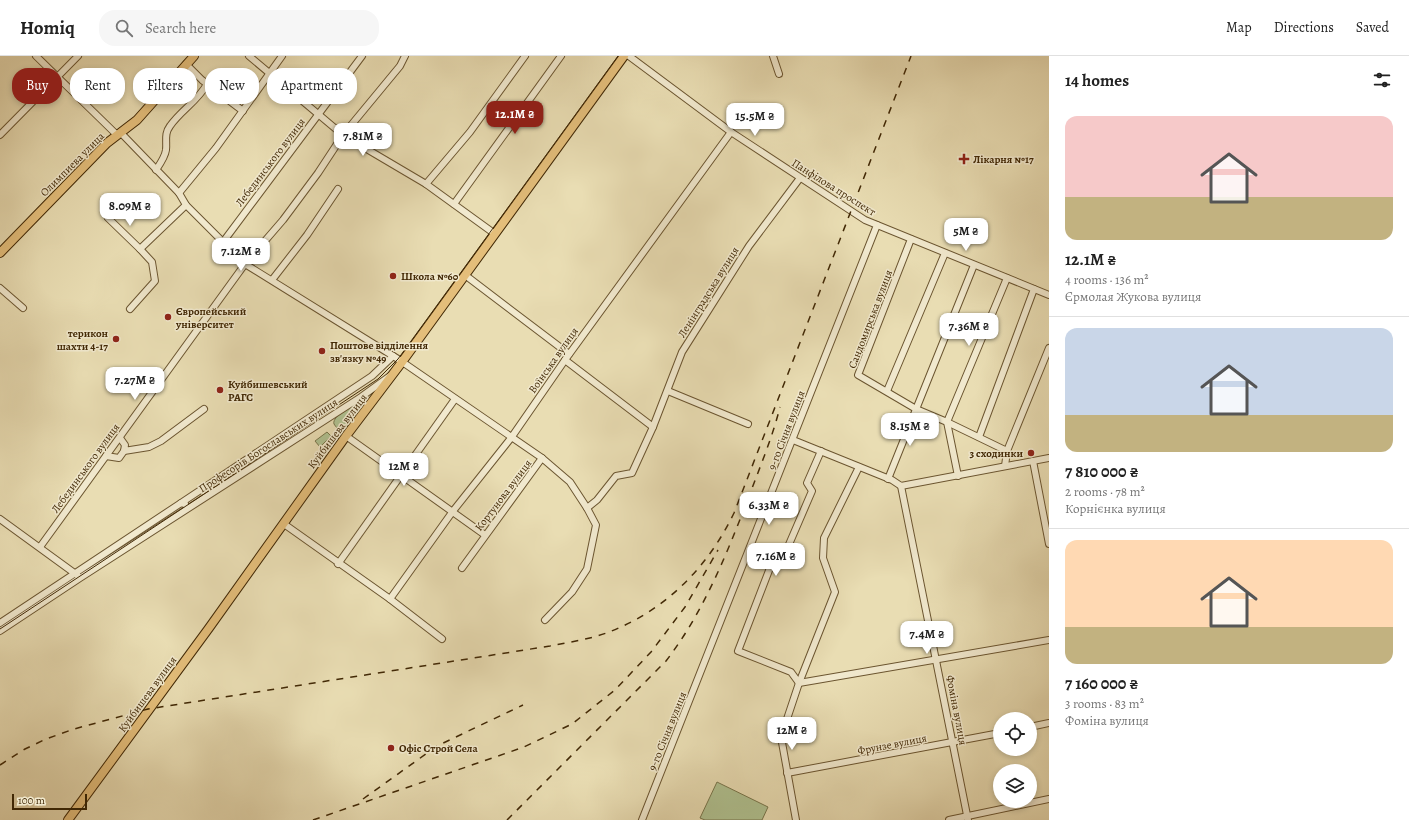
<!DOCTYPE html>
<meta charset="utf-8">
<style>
:root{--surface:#fff;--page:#f6f6f6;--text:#222;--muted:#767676;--line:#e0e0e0;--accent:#8f2418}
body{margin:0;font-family:Alegreya,serif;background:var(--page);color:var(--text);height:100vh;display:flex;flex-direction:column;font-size:15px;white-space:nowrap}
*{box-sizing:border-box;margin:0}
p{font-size:13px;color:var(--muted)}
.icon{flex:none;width:22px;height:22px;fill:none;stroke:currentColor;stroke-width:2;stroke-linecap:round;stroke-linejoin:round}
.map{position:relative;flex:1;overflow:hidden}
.panel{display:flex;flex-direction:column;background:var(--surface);width:360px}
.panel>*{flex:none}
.banner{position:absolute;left:12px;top:12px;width:380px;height:36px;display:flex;gap:8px}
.buttons{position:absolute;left:993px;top:656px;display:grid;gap:8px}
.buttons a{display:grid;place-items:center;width:44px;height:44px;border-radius:50%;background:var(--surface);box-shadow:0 2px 6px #0003;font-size:20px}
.scale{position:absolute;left:12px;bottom:10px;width:75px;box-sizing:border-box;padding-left:4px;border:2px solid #412805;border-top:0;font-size:11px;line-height:14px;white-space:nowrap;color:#412805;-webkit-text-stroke:3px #f1e9ce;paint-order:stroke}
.price{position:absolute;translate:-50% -34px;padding:0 9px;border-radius:8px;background:#fff;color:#222;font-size:13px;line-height:26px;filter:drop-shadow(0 1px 2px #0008)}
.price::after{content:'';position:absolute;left:50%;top:24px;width:12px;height:9px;margin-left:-6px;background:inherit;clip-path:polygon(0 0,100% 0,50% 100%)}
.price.active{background:var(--accent);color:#fff}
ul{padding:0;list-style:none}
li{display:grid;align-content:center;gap:8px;height:212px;padding:0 16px}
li+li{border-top:1px solid var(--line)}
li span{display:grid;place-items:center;height:124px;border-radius:12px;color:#555}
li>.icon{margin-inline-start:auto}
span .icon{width:72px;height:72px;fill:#fffc;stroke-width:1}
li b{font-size:17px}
h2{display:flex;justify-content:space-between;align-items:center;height:48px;padding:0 16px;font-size:17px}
.pill{padding:0 14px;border-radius:16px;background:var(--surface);box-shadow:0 2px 6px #0003;font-size:14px;line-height:36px}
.pill.active{background:var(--accent);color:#fff}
header{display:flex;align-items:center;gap:24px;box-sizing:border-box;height:56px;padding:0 20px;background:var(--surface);border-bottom:1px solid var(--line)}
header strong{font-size:19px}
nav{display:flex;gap:22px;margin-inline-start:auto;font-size:14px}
.search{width:280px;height:36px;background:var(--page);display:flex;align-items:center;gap:10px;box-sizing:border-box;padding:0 14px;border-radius:16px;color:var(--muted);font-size:15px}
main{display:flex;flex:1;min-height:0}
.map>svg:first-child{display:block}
</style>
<header>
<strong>Homiq</strong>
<div class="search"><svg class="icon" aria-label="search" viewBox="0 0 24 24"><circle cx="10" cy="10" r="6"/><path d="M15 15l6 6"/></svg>Search here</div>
<nav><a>Map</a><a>Directions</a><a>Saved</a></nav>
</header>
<main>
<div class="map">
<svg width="1049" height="764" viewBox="0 0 1049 764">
<rect width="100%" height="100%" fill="#e9ddb3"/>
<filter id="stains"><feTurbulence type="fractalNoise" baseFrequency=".005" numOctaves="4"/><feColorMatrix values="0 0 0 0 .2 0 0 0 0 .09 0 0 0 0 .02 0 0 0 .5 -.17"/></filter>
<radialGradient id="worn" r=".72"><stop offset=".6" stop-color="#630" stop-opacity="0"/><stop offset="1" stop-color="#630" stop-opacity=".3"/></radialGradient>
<g fill="#b0c291" stroke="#78754b">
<path d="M 364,341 L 367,346 L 343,378 C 341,375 336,372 334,368 C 331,360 358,346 364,341 Z"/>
<path d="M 327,376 L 331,380 L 320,391 L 315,385 Z"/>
<path d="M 717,726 L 768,751 L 762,764 L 705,764 L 700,762 Z"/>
</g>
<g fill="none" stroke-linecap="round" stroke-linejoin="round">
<g stroke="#6b5530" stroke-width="8">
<g id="minor">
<path d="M 36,0 L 117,79"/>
<path d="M 249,0 L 343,79 L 426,128 L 495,178"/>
<path d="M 629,0 L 731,76 L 865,164 L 1049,239"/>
<path d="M 773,0 L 779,18"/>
<path d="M 186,8 L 202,24 L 243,55"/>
<path d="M 121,77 L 179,137 L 186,149 L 245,208 L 398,303 L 542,402"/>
<path d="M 0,79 L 78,0"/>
<path d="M 156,114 C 160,108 165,101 166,94 C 167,85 164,78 170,70 C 181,54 198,45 207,28"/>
<path d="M 426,128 L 470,76 L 525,0"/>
<path d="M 179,137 L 216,92 L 282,0"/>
<path d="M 454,148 L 561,0"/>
<path d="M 108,162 L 140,193"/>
<path d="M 911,183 L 858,319 L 916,353 L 947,366 L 1007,395 L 1005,410"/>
<path d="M 223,186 L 362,0"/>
<path d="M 465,219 L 569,298"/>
<path d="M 272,224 L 307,179 L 338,133"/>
<path d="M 0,232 L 23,252"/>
<path d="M 130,253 L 155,225 L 152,206 L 140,193 L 186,149"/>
<path d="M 565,304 L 653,371"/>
<path d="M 668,335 L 748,368"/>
<path d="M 887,335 L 945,197"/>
<path d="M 346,380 L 485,479"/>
<path d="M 979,381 L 1034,233"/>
<path d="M 120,382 L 125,389 L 124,395 L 149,391 L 161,385 L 204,353"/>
<path d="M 793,384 L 892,424 L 901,430 L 1049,402"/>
<path d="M 1007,395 L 1049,292"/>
<path d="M 106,400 L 119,402 L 124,395"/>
<path d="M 1033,405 L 1049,488"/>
<path d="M 958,420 L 947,366 L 1007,222"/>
<path d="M 888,423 L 974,209"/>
<path d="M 901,430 L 968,764"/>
<path d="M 181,447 L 372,320 L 393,300"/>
<path d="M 587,452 L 597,444 L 616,420 L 632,417 L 653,371 L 682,296 L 749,190 L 800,122"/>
<path d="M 0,463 L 77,519"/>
<path d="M 284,468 L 390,543 L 442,583"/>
<path d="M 40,491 L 245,208 L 283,164 L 318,117 L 343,79 L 400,10 L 405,0"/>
<path d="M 338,508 L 455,343"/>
<path d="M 462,512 L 542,402 L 570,426 L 587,452 L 596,469 L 587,513 L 572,536 L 545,564"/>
<path d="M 390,543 L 453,455 L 511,382 L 565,304 L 731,76"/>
<path d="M 0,567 L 181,447 L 185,448"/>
<path d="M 0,575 L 80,522 L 361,341 L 390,320"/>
<path d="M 799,627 L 791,616 L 738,595 L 773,504 L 784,500 L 812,435 L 807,427 L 821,395"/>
<path d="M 799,627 L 1049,584"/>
<path d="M 1030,671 L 1049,667"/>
<path d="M 787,717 L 1000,677"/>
<path d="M 642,764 L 877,169"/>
<path d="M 796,764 L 781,681 L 799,627 L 835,536 L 823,502 L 824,482 L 859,411"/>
<path d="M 949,764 L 1049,743"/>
</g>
</g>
<g stroke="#412805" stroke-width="10">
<g id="major">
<path d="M 0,197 L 107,87 L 137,64 L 194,0"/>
<path d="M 68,764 L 209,572 L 346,380 L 402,306 L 624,0"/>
</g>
</g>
<use href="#minor" stroke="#f1e9ce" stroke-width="6"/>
<use href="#major" stroke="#e4be7a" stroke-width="8"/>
<path stroke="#412805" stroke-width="1" d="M 0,573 L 378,323 L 398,303 L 618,0"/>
<g stroke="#412805" stroke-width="1.5" stroke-dasharray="7 7" stroke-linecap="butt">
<path d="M 0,709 L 25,693 L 46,683 L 74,673 L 148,653 L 550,590 C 570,586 591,583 609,576 C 666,554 708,511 734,457 L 911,0"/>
<path d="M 363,743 L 437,690 L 523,649"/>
<path d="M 313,764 L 524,691 L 572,668 L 615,634 L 651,596 L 685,551 L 718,494"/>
<path d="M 507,764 L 666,605 C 703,557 726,500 748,443 C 759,413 772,383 780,351"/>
</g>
</g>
<g fill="#8f2418" stroke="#f1e9ce" stroke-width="1.5">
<path d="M962 97h4v4h4v4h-4v4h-4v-4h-4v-4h4z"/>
<circle cx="393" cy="220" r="4"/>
<circle cx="168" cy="261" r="4"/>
<circle cx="116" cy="283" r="4"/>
<circle cx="322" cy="295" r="4"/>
<circle cx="220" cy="334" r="4"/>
<circle cx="1031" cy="397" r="4"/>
<circle cx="391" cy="692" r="4"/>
</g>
<g text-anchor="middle" stroke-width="3" stroke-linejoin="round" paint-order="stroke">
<g font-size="11" font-weight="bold" fill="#412805" stroke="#f1e9ce" text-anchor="start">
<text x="973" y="107">Лікарня №17</text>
<text x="401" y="224">Школа №60</text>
<text x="176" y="259">Європейський<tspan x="176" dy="13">університет</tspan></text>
<text x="108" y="281" text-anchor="end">терикон<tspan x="108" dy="13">шахти 4-17</tspan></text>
<text x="330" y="293">Поштове відділення<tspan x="330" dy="13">зв'язку №49</tspan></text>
<text x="228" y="332">Куйбишевський<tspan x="228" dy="13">РАГС</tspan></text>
<text x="1023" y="401" text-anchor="end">3 сходинки</text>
<text x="399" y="696">Офіс Строй Села</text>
</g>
<g font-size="11" fill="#412805" stroke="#f1e9ce">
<text transform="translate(270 106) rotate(-53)" y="4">Лебединського вулиця</text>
<text transform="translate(72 108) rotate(-45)" y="4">Олимпиева улица</text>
<text transform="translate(834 131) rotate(32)" y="4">Панфілова проспект</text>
<text transform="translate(708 236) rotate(-58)" y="4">Ленінградська вулиця</text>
<text transform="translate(870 263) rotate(-69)" y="4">Сандомирська вулиця</text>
<text transform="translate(553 304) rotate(-55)" y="4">Воїнська вулиця</text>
<text transform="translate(786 374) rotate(-69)" y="4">9-го Січня вулиця</text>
<text transform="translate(337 375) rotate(-53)" y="4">Куйбишева вулиця</text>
<text transform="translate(268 389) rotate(-33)" y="4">Професорів Богославських вулиця</text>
<text transform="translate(85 412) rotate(-54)" y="4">Лебединського вулиця</text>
<text transform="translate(503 439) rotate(-53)" y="4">Кортунова вулиця</text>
<text transform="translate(147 638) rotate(-54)" y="4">Куйбишева вулиця</text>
<text transform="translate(957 654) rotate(79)" y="4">Фоміна вулиця</text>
<text transform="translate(667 675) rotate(-68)" y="4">9-го Січня вулиця</text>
<text transform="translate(892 688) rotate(-11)" y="4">Фрунзе вулиця</text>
</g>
</g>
<rect width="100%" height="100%" filter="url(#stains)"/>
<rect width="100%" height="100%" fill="url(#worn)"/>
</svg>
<div class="buttons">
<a><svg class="icon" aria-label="locate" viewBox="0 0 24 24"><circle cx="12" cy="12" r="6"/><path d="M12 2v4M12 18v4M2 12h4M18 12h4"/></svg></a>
<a><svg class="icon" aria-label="layers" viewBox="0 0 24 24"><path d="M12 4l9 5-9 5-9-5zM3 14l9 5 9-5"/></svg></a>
</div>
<div class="scale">100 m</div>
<b class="price active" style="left:515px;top:79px">12.1M ₴</b>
<b class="price" style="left:755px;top:81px">15.5M ₴</b>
<b class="price" style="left:363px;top:101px">7.81M ₴</b>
<b class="price" style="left:130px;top:171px">8.09M ₴</b>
<b class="price" style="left:966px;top:196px">5M ₴</b>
<b class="price" style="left:241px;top:216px">7.12M ₴</b>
<b class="price" style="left:969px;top:291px">7.36M ₴</b>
<b class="price" style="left:135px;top:345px">7.27M ₴</b>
<b class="price" style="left:910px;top:391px">8.15M ₴</b>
<b class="price" style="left:404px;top:431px">12M ₴</b>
<b class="price" style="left:769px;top:470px">6.33M ₴</b>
<b class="price" style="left:776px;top:521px">7.16M ₴</b>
<b class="price" style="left:927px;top:599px">7.4M ₴</b>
<b class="price" style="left:792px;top:695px">12M ₴</b>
<div class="banner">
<a class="pill active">Buy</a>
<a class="pill">Rent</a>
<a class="pill">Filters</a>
<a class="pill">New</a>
<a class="pill">Apartment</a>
</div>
</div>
<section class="panel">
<h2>14 homes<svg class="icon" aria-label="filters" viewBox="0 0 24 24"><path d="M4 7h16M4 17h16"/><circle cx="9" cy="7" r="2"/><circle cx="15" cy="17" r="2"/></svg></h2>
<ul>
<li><span style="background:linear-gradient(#f6c9c9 65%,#c2b280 0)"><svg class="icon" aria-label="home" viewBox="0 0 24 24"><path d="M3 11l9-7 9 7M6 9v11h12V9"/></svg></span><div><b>12.1M ₴</b><p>4 rooms · 136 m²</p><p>Єрмолая Жукова вулиця</p></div></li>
<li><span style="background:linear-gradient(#c9d6e8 70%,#c2b280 0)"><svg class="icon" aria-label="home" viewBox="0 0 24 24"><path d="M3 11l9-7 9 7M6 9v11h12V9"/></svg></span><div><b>7 810 000 ₴</b><p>2 rooms · 78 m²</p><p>Корнієнка вулиця</p></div></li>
<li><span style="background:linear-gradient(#ffd9b3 70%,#c2b280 0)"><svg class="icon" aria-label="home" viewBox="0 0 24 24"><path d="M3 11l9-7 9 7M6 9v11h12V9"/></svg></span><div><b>7 160 000 ₴</b><p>3 rooms · 83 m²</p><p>Фоміна вулиця</p></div></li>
</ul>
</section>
</main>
